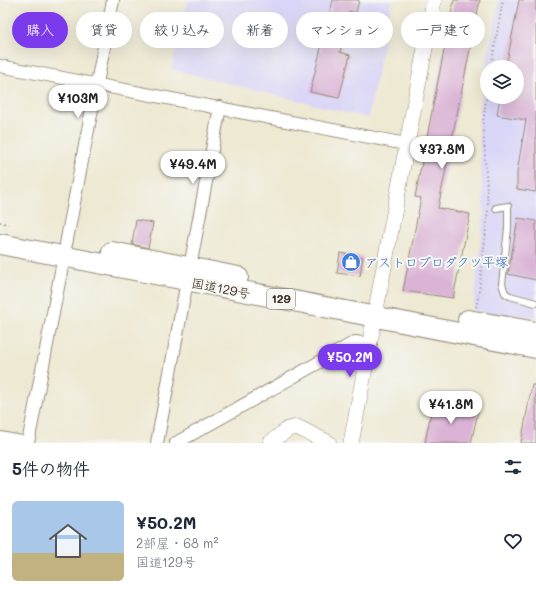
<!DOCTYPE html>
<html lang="ja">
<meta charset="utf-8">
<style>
:root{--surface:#fff;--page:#f2f2f3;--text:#1f2937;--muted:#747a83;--line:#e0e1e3;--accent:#7c3aed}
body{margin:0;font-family:Mali,"Klee One",sans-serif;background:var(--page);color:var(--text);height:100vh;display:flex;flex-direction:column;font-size:15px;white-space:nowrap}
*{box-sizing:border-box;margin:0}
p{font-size:13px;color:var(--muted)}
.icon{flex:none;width:22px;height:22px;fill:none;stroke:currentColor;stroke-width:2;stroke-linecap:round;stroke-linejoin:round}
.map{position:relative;height:443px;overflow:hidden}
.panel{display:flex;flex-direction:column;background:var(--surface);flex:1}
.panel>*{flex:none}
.top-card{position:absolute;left:12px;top:12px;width:512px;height:36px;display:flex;gap:8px}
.tools{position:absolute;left:480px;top:60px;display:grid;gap:8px}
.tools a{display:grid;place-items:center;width:44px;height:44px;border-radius:50%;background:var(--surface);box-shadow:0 4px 16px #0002;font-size:20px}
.price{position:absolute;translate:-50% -34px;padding:0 9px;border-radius:14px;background:#fff;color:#222;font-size:13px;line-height:26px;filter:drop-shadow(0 1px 2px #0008)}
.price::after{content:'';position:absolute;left:50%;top:24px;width:12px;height:9px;margin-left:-6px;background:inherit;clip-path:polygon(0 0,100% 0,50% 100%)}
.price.selected{background:var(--accent);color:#fff}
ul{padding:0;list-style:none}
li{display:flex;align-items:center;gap:12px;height:100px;padding:0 12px}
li+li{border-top:1px solid var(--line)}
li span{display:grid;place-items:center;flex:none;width:112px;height:80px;border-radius:6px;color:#555}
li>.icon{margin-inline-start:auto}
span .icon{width:48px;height:48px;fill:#fffc;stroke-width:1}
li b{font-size:17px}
h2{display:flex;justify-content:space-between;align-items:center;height:48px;padding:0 12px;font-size:17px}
.pill{padding:0 14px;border-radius:18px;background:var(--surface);box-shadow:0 4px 16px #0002;font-size:14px;line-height:36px}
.pill.selected{background:var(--accent);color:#fff}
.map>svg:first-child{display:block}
</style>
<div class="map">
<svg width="536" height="443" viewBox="0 0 536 443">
<rect width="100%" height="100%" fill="#f6f6f2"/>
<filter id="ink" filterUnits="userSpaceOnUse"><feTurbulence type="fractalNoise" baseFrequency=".025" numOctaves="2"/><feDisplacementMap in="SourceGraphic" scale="8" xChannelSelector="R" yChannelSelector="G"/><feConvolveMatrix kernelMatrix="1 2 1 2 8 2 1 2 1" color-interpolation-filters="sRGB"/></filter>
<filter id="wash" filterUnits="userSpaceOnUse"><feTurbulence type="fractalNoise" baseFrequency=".012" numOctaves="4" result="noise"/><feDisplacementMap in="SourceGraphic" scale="16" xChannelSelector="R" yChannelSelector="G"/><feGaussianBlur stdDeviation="0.9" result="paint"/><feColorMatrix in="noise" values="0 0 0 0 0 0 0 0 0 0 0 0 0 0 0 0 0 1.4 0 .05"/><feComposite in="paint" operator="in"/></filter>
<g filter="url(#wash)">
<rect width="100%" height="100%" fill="#eee9d3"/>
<g fill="#dad6f7" fill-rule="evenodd">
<path d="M 188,0 L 392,0 L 368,118 L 171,69 Z"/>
<path d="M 500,0 L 536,0 L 536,317 L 473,311 L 484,215 L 478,123 L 489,48 ZM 487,67 L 517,67 L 517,97 L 487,97 Z"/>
</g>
<g id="blocks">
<g fill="#dab3d6">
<path d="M 333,0 L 359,0 L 356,13 L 349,11 L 340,52 L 350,55 L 339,98 L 310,92 Z"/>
<path d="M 454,0 L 480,0 L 438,208 L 470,214 L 453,298 L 403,291 L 421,198 L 415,197 Z"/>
<path d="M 519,0 L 536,0 L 536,192 L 517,189 L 517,172 L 526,120 L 497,115 L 500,97 L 517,97 L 517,67 L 506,67 Z"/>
<path d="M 518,218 L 536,221 L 536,280 L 508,274 Z"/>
<path d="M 136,220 L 153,223 L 148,248 L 132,244 Z"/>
<path d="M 340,253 L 363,257 L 360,276 L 337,273 Z"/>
<path d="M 532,385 L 536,385 L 536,443 L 521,443 Z"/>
<path d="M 433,402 L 478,412 L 471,443 L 425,443 Z"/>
</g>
</g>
</g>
<g filter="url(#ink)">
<use href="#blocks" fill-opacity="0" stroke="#948a78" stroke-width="1"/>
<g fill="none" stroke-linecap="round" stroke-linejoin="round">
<g stroke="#948a78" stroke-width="8">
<path id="service" d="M 496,208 L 508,206 L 508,228 L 502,284 L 505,293 L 510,296 L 536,303"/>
</g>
<g stroke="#948a78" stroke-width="14">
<g id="minor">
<path d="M 0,66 L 406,144"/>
<path d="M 66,244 L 113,0"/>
<path d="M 190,267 L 220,107"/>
<path d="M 0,438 L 27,443"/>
<path d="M 28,443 L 64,256"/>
<path d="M 157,443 L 187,281"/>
<path d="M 176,443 L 355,342 L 371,344"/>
</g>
</g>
<g stroke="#948a78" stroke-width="16">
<g id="tertiary">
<path d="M 270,443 L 288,429 L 297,427 L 329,443"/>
<path d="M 351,443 L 434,0"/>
</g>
</g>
<g stroke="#948a78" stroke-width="22">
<g id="trunk">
<path d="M 0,244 L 536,348"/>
<path d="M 112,252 L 238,277"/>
<path d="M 468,320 L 536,332"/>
</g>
</g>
<g stroke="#948a78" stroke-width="2" stroke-dasharray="1 3" stroke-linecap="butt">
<path d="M 491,67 L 503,0"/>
<path d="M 487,91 L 483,123 L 488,206"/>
<path d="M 0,222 L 8,224"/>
<path d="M 476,307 L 479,293 L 488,210"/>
</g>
<use href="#service" stroke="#fff" stroke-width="6"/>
<use href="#minor" stroke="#fff" stroke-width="12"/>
<use href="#tertiary" stroke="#fff" stroke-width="15"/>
<use href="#trunk" stroke="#fff" stroke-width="20"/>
</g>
</g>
<defs>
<g id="shop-disc" transform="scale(1)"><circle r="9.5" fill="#3f7fe0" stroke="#f6f6f2"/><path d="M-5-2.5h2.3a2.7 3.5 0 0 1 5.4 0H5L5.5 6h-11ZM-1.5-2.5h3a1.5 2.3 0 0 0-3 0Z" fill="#fff"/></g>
</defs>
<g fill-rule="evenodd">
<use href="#shop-disc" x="351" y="262"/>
</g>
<g text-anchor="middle" stroke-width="4" stroke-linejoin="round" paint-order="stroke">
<rect fill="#f6f6f2" stroke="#73675e" stroke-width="1" x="267" y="289" width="28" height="20" rx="3"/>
<g font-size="12" font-weight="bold" fill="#3b2a1e">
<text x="281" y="303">129</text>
</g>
<g font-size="13" fill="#366cbe" stroke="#f6f6f2" text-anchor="start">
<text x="365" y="267">アストロプロダクツ平塚</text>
</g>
<g font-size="13" fill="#3b2a1e" stroke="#f6f6f2">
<text transform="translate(221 288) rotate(11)" y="5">国道129号</text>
</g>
</g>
</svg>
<div class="tools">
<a><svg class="icon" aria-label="layers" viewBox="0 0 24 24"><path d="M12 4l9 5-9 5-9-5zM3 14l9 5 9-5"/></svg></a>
</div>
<b class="price" style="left:78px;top:119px">¥103M</b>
<b class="price" style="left:442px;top:170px">¥37.8M</b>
<b class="price" style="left:193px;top:185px">¥49.4M</b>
<b class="price selected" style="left:350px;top:378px">¥50.2M</b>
<b class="price" style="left:451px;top:425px">¥41.8M</b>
<div class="top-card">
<a class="pill selected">購入</a>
<a class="pill">賃貸</a>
<a class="pill">絞り込み</a>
<a class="pill">新着</a>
<a class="pill">マンション</a>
<a class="pill">一戸建て</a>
</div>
</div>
<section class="panel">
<h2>5件の物件<svg class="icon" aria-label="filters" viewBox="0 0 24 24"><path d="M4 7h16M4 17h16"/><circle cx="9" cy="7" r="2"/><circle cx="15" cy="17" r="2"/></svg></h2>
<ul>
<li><span style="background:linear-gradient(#a9c7e8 65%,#c2b280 0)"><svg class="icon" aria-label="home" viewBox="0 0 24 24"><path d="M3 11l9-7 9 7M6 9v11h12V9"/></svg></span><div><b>¥50.2M</b><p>2部屋 · 68 m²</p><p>国道129号</p></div><svg class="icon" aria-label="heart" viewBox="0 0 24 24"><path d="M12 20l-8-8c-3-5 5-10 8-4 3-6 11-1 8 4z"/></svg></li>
</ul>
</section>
